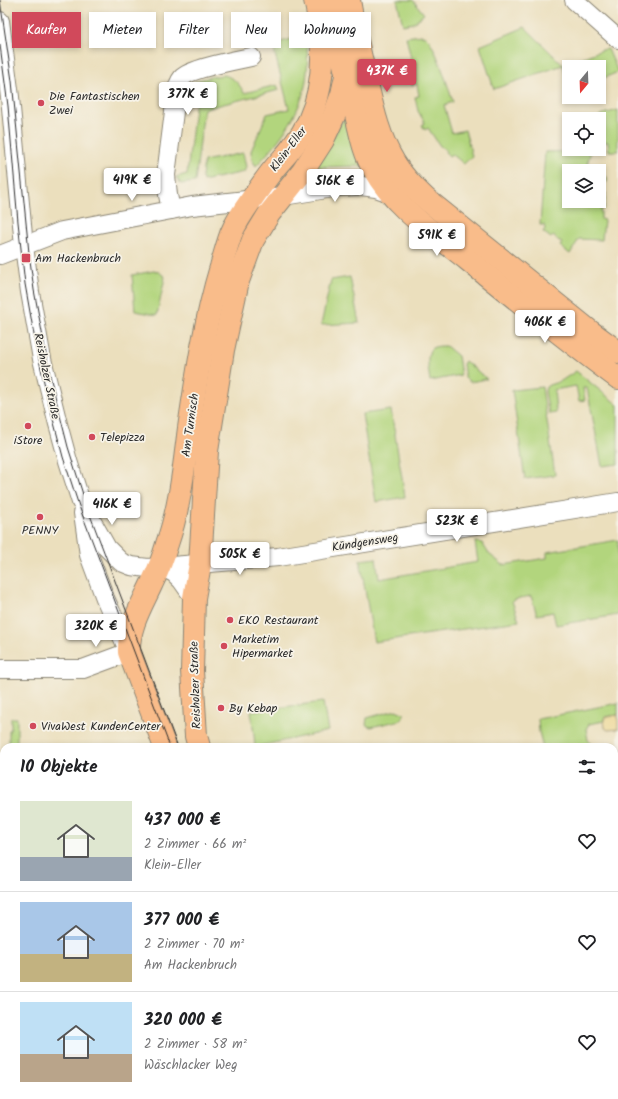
<!DOCTYPE html>
<html lang="de">
<meta charset="utf-8">
<style>
:root{--surface:#fff;--page:#f2f2f2;--text:#202124;--muted:#757577;--line:#e0e0e0;--accent:#d1495b}
body{margin:0;font-family:Kalam,sans-serif;background:var(--page);color:var(--text);height:100vh;display:flex;flex-direction:column;font-size:15px;white-space:nowrap}
*{box-sizing:border-box;margin:0}
p{font-size:13px;color:var(--muted)}
.icon{flex:none;width:22px;height:22px;fill:none;stroke:currentColor;stroke-width:2;stroke-linecap:round;stroke-linejoin:round}
.map{position:relative;flex:1;overflow:hidden}
.details{position:absolute;left:0px;top:743px;width:618px;height:356px;display:flex;flex-direction:column;background:var(--surface);border-radius:12px 12px 0 0;box-shadow:0 2px 6px #0003}
.details>*{flex:none}
.banner{position:absolute;left:12px;top:12px;width:400px;height:36px;display:flex;gap:8px}
.needle{width:26px;rotate:199deg}
.controls{position:absolute;left:562px;top:60px;display:grid;gap:8px}
.controls a{display:grid;place-items:center;width:44px;height:44px;border-radius:0px;background:var(--surface);box-shadow:0 2px 6px #0003;font-size:20px}
.price{position:absolute;translate:-50% -34px;padding:0 9px;border-radius:4px;background:#fff;color:#222;font-size:13px;line-height:26px;filter:drop-shadow(0 1px 2px #0008)}
.price::after{content:'';position:absolute;left:50%;top:24px;width:12px;height:9px;margin-left:-6px;background:inherit;clip-path:polygon(0 0,100% 0,50% 100%)}
.price.current{background:var(--accent);color:#fff}
ul{padding:0;list-style:none}
li{display:flex;align-items:center;gap:12px;height:100px;padding:0 20px}
li+li{border-top:1px solid var(--line)}
li span{display:grid;place-items:center;flex:none;width:112px;height:80px;border-radius:0px;color:#555}
li>.icon{margin-inline-start:auto}
span .icon{width:48px;height:48px;fill:#fffc;stroke-width:1}
li b{font-size:17px}
h2{display:flex;justify-content:space-between;align-items:center;height:48px;padding:0 20px;font-size:17px}
.pill{padding:0 14px;border-radius:0px;background:var(--surface);box-shadow:0 2px 6px #0003;font-size:14px;line-height:36px}
.pill.current{background:var(--accent);color:#fff}
.map>svg:first-child{display:block}
</style>
<div class="map">
<svg width="618" height="1099" viewBox="0 0 618 1099">
<rect width="100%" height="100%" fill="#f7f3e8"/>
<filter id="ink" filterUnits="userSpaceOnUse"><feTurbulence type="fractalNoise" baseFrequency=".025" numOctaves="2"/><feDisplacementMap in="SourceGraphic" scale="8" xChannelSelector="R" yChannelSelector="G"/><feConvolveMatrix kernelMatrix="1 2 1 2 8 2 1 2 1" color-interpolation-filters="sRGB"/></filter>
<filter id="wash" filterUnits="userSpaceOnUse"><feTurbulence type="fractalNoise" baseFrequency=".012" numOctaves="4" result="noise"/><feDisplacementMap in="SourceGraphic" scale="16" xChannelSelector="R" yChannelSelector="G"/><feGaussianBlur stdDeviation="0.9" result="paint"/><feColorMatrix in="noise" values="0 0 0 0 0 0 0 0 0 0 0 0 0 0 0 0 0 1.4 0 .05"/><feComposite in="paint" operator="in"/></filter>
<g filter="url(#wash)">
<rect width="100%" height="100%" fill="#ebdfbd"/>
<g fill="#b2d57d" stroke="#6e8054">
<path d="M 397,0 L 413,0 L 424,14 L 413,23 L 403,25 Z"/>
<path d="M 525,27 L 563,65 L 602,50 L 608,49 L 618,72 L 599,80 L 599,67 L 569,67 L 569,88 L 563,65 L 494,89 L 480,46 Z"/>
<path d="M 421,35 C 423,36 425,36 427,38 C 435,44 449,90 453,102 L 444,105 L 452,133 L 465,130 L 472,156 L 464,164 L 452,154 L 449,156 L 445,152 L 446,150 L 440,146 L 428,128 L 425,130 L 422,125 L 425,123 L 418,111 L 415,97 L 419,96 L 417,84 L 412,85 L 408,62 L 412,62 L 406,37 Z"/>
<path d="M 303,36 L 307,38 C 307,50 308,61 307,72 C 304,110 281,140 256,166 L 252,160 L 251,151 L 267,114 L 289,109 L 274,50 L 277,43 Z"/>
<path d="M 224,75 C 234,78 239,83 244,93 L 277,85 L 279,90 L 204,109 L 195,182 L 181,184 L 176,177 L 187,174 L 196,99 L 183,98 C 184,94 185,90 188,87 C 195,79 214,76 224,75 Z"/>
<path d="M 618,110 L 618,151 L 609,151 L 608,142 L 599,142 L 599,119 L 598,119 L 600,115 Z"/>
<path d="M 346,115 L 362,166 L 315,167 Z"/>
<path d="M 591,151 L 587,164 L 596,165 L 596,171 L 569,171 L 569,201 L 599,201 L 599,176 L 607,177 L 607,182 L 604,182 L 603,192 L 606,193 L 604,209 L 601,209 L 601,219 L 604,220 L 602,240 L 579,239 L 570,254 L 560,246 L 562,243 L 553,236 L 551,238 L 543,232 L 545,229 L 544,225 L 540,225 L 545,152 Z"/>
<path d="M 243,153 L 246,167 L 244,172 L 203,181 L 202,177 L 204,161 Z"/>
<path d="M 154,271 L 159,272 L 165,277 L 157,315 L 135,311 L 132,275 Z"/>
<path d="M 350,277 L 359,323 L 321,325 L 331,280 Z"/>
<path d="M 446,346 L 458,356 L 461,375 L 430,381 C 429,373 425,353 432,348 C 436,346 441,346 446,346 Z"/>
<path d="M 465,361 L 487,379 L 470,382 L 465,378 L 463,364 Z"/>
<path d="M 576,371 L 618,405 L 618,464 L 602,466 L 587,388 L 583,388 L 585,400 L 579,401 L 576,386 L 554,390 L 556,410 L 555,411 L 556,413 L 549,414 L 545,391 L 546,387 L 549,385 L 561,381 Z"/>
<path d="M 542,387 L 555,475 L 525,479 L 512,390 Z"/>
<path d="M 391,410 L 405,497 L 376,502 L 362,414 Z"/>
<path d="M 618,540 L 618,615 L 556,625 L 553,612 L 537,615 L 531,596 L 520,598 L 512,601 L 519,621 L 374,642 L 360,560 L 376,558 L 379,579 L 478,562 L 475,542 L 482,543 L 489,554 L 503,565 L 547,558 L 547,552 Z"/>
<path d="M 323,702 L 328,731 L 255,747 L 254,735 L 251,711 Z"/>
<path d="M 618,703 L 618,715 L 605,717 L 604,719 L 604,721 L 589,724 L 586,729 L 588,740 L 590,742 L 591,747 L 543,747 L 539,732 L 538,719 Z"/>
<path d="M 396,710 L 403,713 L 403,716 L 401,720 L 371,727 L 366,725 L 367,718 Z"/>
<path d="M 11,718 L 17,718 L 17,744 L 18,745 L 18,747 L 9,747 L 9,730 L 11,729 Z"/>
<path d="M 0,977 L 4,977 L 4,1095 L 151,1095 L 149,1099 L 0,1099 Z"/>
</g>
<path fill="#eeda9e" stroke="#8c8264" d="M 618,715 L 618,729 L 608,730 L 605,728 L 604,719 L 605,717 Z"/>
</g>
<g filter="url(#ink)">
<g fill="none" stroke-linecap="round" stroke-linejoin="round">
<g stroke="#8b8574" stroke-width="20">
<g id="minor">
<path d="M 574,0 L 618,39"/>
<path d="M 0,21 L 10,97 L 24,246 L 30,292 L 42,359 L 58,424 L 68,461 L 81,502 L 107,548 L 121,562 L 131,566 L 148,568 L 159,567 L 166,569 L 174,573 L 182,581 L 194,598"/>
<path d="M 171,210 L 168,195 L 166,175 L 176,96 C 177,90 177,84 182,78 C 189,69 237,60 251,57"/>
<path d="M 0,255 L 62,231 L 192,206 L 283,196 L 339,187 L 361,186 L 376,188 L 390,193"/>
<path d="M 160,567 L 234,561 L 278,557 L 618,502"/>
<path d="M 0,669 L 83,669 L 129,652 L 105,598 L 89,555 L 83,513"/>
<path d="M 614,843 L 618,843"/>
<path d="M 614,873 L 618,872"/>
<path d="M 0,948 L 4,948"/>
<path d="M 614,1083 L 618,1083"/>
<path d="M 250,1099 L 254,1095"/>
<path d="M 390,1099 L 439,1095"/>
</g>
</g>
<g stroke="#8b8574" stroke-width="24">
<g id="major">
<path d="M 349,0 C 353,25 359,50 365,75 C 372,105 378,136 394,162 C 402,176 414,188 426,199 L 591,332 L 618,352"/>
<path d="M 330,1 C 338,38 346,74 355,111 C 360,130 363,151 373,168 C 394,207 434,233 468,260 C 517,300 567,340 618,378"/>
<path d="M 165,747 L 129,652 C 128,627 142,605 152,583 C 158,571 163,558 167,544 C 180,507 184,467 189,428 C 197,374 205,320 221,267 C 224,256 227,245 231,234 C 237,219 247,206 256,193 C 262,185 267,177 273,170 C 279,162 287,155 293,146 C 320,113 326,69 320,27 C 319,18 317,9 315,0"/>
<path d="M 199,747 L 196,736 L 192,671 L 194,598 L 200,564 L 207,451 L 223,350 L 238,281 L 253,240 L 269,214 L 303,171 L 314,154 L 323,140 L 334,116 L 342,94 L 346,76 L 350,52 L 353,27"/>
<path d="M 279,1095 L 282,1099"/>
<path d="M 306,1095 L 307,1099"/>
</g>
</g>
<use href="#minor" stroke="#fff" stroke-width="18"/>
<use href="#major" stroke="#f9bc8a" stroke-width="22"/>
<g stroke="#2b2b2b" stroke-width="1">
<path d="M 0,0 L 12,81 L 29,253 L 34,290 L 51,380 L 68,447 L 87,507 L 178,747"/>
<path d="M 0,45 L 8,106 L 18,222 L 25,284 L 36,346 L 48,400 L 63,457 L 79,506 L 170,747"/>
<path d="M 614,854 L 618,854"/>
<path d="M 614,863 L 618,862"/>
<path d="M 294,1095 L 296,1099"/>
<path d="M 302,1095 L 304,1099"/>
</g>
</g>
</g>
<g fill="#d1495b" stroke="#f7f3e8" stroke-width="1.5">
<circle cx="41" cy="103" r="4"/>
<rect x="21" y="253" width="10" height="10" rx="2"/>
<circle cx="28" cy="426" r="4"/>
<circle cx="92" cy="437" r="4"/>
<circle cx="40" cy="517" r="4"/>
<circle cx="230" cy="620" r="4"/>
<circle cx="224" cy="646" r="4"/>
<circle cx="221" cy="708" r="4"/>
<circle cx="33" cy="726" r="4"/>
</g>
<g text-anchor="middle" stroke-width="3.5" stroke-linejoin="round" paint-order="stroke">
<g font-size="12" fill="#2b2b2b" stroke="#f7f3e8" text-anchor="start">
<text x="49" y="100">Die Fantastischen<tspan x="49" dy="14">Zwei</tspan></text>
<text x="35" y="262">Am Hackenbruch</text>
<text x="100" y="441">Telepizza</text>
<text x="28" y="444" text-anchor="middle">iStore</text>
<text x="40" y="534" text-anchor="middle">PENNY</text>
<text x="238" y="624">EKO Restaurant</text>
<text x="232" y="643">Marketim<tspan x="232" dy="14">Hipermarket</tspan></text>
<text x="229" y="712">By Kebap</text>
<text x="41" y="730">VivaWest KundenCenter</text>
</g>
<g font-size="12" fill="#2b2b2b" stroke="#f7f3e8">
<text transform="translate(288 149) rotate(-53)" y="4">Klein-Eller</text>
<text transform="translate(47 376) rotate(78)" y="4">Reisholzer Straße</text>
<text transform="translate(190 425) rotate(-82)" y="4">Am Turnisch</text>
<text transform="translate(365 542) rotate(-9)" y="4">Kündgensweg</text>
<text transform="translate(195 685) rotate(-92)" y="4">Reisholzer Straße</text>
</g>
</g>
</svg>
<div class="controls">
<a><svg class="needle" viewBox="-14 -14 28 28"><path d="M0-13l5 13h-10z" fill="#e53935"/><path d="M0 13l5-13h-10z" fill="#757577"/></svg></a>
<a><svg class="icon" aria-label="locate" viewBox="0 0 24 24"><circle cx="12" cy="12" r="6"/><path d="M12 2v4M12 18v4M2 12h4M18 12h4"/></svg></a>
<a><svg class="icon" aria-label="layers" viewBox="0 0 24 24"><path d="M12 4l9 5-9 5-9-5zM3 14l9 5 9-5"/></svg></a>
</div>
<b class="price current" style="left:387px;top:93px">437K €</b>
<b class="price" style="left:188px;top:116px">377K €</b>
<b class="price" style="left:132px;top:202px">419K €</b>
<b class="price" style="left:335px;top:203px">516K €</b>
<b class="price" style="left:437px;top:257px">591K €</b>
<b class="price" style="left:545px;top:344px">406K €</b>
<b class="price" style="left:112px;top:526px">416K €</b>
<b class="price" style="left:457px;top:543px">523K €</b>
<b class="price" style="left:240px;top:576px">505K €</b>
<b class="price" style="left:96px;top:648px">320K €</b>
<div class="banner">
<a class="pill current">Kaufen</a>
<a class="pill">Mieten</a>
<a class="pill">Filter</a>
<a class="pill">Neu</a>
<a class="pill">Wohnung</a>
</div>
<section class="details">
<h2>10 Objekte<svg class="icon" aria-label="filters" viewBox="0 0 24 24"><path d="M4 7h16M4 17h16"/><circle cx="9" cy="7" r="2"/><circle cx="15" cy="17" r="2"/></svg></h2>
<ul>
<li><span style="background:linear-gradient(#dfe7d0 70%,#9aa5b1 0)"><svg class="icon" aria-label="home" viewBox="0 0 24 24"><path d="M3 11l9-7 9 7M6 9v11h12V9"/></svg></span><div><b>437 000 €</b><p>2 Zimmer · 66 m²</p><p>Klein-Eller</p></div><svg class="icon" aria-label="heart" viewBox="0 0 24 24"><path d="M12 20l-8-8c-3-5 5-10 8-4 3-6 11-1 8 4z"/></svg></li>
<li><span style="background:linear-gradient(#a9c7e8 65%,#c2b280 0)"><svg class="icon" aria-label="home" viewBox="0 0 24 24"><path d="M3 11l9-7 9 7M6 9v11h12V9"/></svg></span><div><b>377 000 €</b><p>2 Zimmer · 70 m²</p><p>Am Hackenbruch</p></div><svg class="icon" aria-label="heart" viewBox="0 0 24 24"><path d="M12 20l-8-8c-3-5 5-10 8-4 3-6 11-1 8 4z"/></svg></li>
<li><span style="background:linear-gradient(#bfe0f5 65%,#b9a48a 0)"><svg class="icon" aria-label="home" viewBox="0 0 24 24"><path d="M3 11l9-7 9 7M6 9v11h12V9"/></svg></span><div><b>320 000 €</b><p>2 Zimmer · 58 m²</p><p>Wäschlacker Weg</p></div><svg class="icon" aria-label="heart" viewBox="0 0 24 24"><path d="M12 20l-8-8c-3-5 5-10 8-4 3-6 11-1 8 4z"/></svg></li>
</ul>
</section>
</div>
